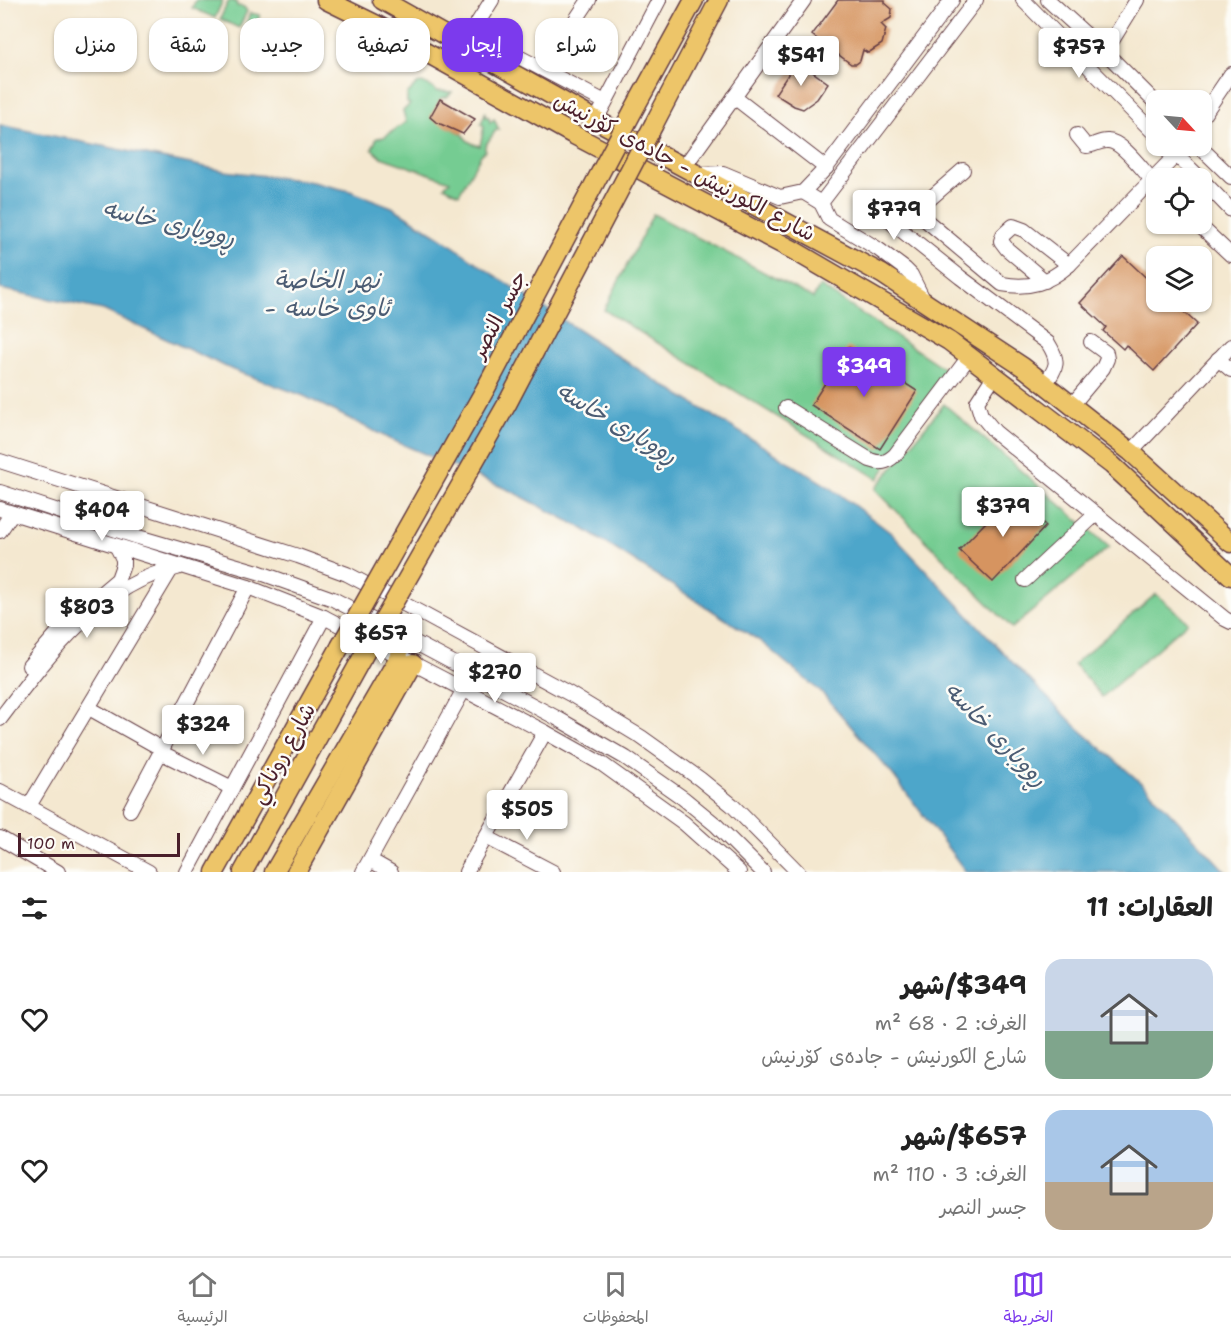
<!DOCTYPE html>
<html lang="ar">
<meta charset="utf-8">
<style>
:root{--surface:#fff;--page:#f6f6f6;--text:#222;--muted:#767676;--line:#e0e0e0;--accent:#7c3aed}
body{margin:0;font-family:"Shantell Sans","Playpen Sans Arabic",sans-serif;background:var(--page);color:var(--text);direction:rtl;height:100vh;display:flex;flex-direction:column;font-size:22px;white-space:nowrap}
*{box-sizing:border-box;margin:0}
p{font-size:20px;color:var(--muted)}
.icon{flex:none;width:33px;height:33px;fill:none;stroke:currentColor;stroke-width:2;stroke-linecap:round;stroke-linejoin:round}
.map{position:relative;height:872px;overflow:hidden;direction:ltr}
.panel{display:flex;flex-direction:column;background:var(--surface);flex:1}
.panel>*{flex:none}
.hud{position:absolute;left:18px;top:18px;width:600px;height:54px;direction:rtl;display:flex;gap:12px}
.needle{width:39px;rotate:116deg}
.controls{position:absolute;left:1146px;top:90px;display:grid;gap:12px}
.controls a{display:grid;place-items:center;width:66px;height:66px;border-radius:12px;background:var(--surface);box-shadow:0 2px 4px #0004;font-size:30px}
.scale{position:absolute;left:18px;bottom:15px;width:162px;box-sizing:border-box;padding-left:6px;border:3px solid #4a1f2b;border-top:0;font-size:16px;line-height:21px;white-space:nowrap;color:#4a1f2b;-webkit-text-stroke:4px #fdfcf7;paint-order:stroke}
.price{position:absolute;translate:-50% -51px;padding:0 14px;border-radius:6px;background:#fff;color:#222;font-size:20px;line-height:39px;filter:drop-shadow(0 2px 3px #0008)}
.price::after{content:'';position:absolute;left:50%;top:36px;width:18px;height:14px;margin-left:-9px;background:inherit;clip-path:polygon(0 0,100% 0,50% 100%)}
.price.selected{background:var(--accent);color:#fff}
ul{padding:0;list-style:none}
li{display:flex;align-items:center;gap:18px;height:150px;padding:0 18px}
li+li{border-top:2px solid var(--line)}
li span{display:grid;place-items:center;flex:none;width:168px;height:120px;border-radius:18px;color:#555}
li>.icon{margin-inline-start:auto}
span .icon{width:72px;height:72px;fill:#fffc;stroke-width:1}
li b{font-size:26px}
h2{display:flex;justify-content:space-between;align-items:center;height:72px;padding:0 18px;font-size:26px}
.tag{padding:0 21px;border-radius:18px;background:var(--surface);box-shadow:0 2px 4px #0004;font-size:21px;line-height:54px}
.tag.selected{background:var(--accent);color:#fff}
.dock{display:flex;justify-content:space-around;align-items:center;height:84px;border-top:2px solid var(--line);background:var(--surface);font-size:16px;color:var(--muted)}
.dock a{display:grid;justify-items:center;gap:3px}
.dock .selected{color:var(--accent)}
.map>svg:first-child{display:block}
</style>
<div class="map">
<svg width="1231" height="872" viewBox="0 0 1231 872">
<rect width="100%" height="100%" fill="#fdfcf7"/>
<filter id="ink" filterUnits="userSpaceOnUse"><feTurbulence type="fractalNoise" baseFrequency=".0167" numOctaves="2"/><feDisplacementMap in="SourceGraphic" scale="12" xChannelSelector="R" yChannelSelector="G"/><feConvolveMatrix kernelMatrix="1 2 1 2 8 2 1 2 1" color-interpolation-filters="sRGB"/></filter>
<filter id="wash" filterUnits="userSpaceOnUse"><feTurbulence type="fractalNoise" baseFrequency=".008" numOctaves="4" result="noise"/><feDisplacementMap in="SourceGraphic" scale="24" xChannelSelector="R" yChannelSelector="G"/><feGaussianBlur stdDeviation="1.35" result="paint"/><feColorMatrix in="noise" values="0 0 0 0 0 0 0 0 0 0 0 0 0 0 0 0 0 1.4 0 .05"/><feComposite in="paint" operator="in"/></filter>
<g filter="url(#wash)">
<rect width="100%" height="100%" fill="#f4e8d0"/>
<g fill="#74cc92" stroke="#5f765e" stroke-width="1.5">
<path d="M 196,0 L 223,0 L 215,18 L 192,8 Z"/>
<path d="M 232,0 L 237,3 L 237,6 L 244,7 L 247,11 L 239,28 L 220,19 L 228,2 Z"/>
<path d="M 250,13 L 260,15 L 253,33 L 244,29 Z"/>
<path d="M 420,83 L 427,84 L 437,91 L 452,92 L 447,97 L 441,98 L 431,118 L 463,134 C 465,141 474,145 480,146 L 484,126 L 481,124 L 485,113 L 486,117 L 489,117 L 490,123 L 494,119 L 499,130 L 496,130 L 485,146 L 485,151 L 481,155 L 459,194 L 444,186 L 450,181 L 381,157 L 372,149 L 377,138 L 384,137 L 406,122 L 403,111 L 410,104 L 407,103 L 407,94 L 417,84 Z"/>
<path d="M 653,214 L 813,298 L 820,286 L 951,373 L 878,479 L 604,310 Z"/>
<path d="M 944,404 L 1109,547 L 1012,628 L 875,489 Z"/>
<path d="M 1156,594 L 1188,622 L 1102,697 L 1074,664 Z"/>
</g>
<path fill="#4da6ca" stroke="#4c627a" stroke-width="1.5" d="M 0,125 L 225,171 L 308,181 L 350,191 L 392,207 L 440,237 L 494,275 L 647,375 L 831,488 L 891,533 L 1014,664 L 1077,727 L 1147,788 L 1226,872 L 966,872 L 893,775 L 822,693 L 760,641 L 582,528 L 511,491 L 390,439 L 304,396 L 233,370 L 103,310 L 0,289 Z"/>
<g id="blocks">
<g fill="#d69461">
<path d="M 838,0 L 885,0 L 885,3 L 892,9 L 891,18 L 881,24 L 886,29 L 882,44 L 868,53 L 863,50 L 860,61 L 856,64 L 851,64 L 812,35 Z"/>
<path d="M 797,61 L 828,83 L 817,99 L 803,109 L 794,106 L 775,94 Z"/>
<path d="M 440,99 L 475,119 L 463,134 L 436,122 L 430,117 Z"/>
<path d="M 1123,256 L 1156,287 L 1156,302 L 1173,302 L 1197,324 L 1154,371 L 1126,345 L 1123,349 L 1103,331 L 1106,327 L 1080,303 Z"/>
<path d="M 848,347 L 917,391 L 880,449 L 811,405 Z"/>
<path d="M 1013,494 L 1046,526 L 993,582 L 959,550 Z"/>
</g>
</g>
</g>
<g filter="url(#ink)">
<use href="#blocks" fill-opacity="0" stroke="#643d44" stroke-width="1.5"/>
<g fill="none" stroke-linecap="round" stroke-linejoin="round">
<g stroke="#643d44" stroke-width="16">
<g id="minor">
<path d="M 1023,0 L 1156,135"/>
<path d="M 1048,0 L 1105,52 L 1156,103"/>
<path d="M 471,32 L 605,102"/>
<path d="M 468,38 L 492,0"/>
<path d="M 1105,52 L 1137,0"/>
<path d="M 543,69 L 589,0"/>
<path d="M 734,97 L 826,168"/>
<path d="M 1202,117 L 1231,74"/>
<path d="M 596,120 L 659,0"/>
<path d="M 1077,135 L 1086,146 C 1094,146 1100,140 1108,141 C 1123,141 1145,174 1156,184"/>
<path d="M 1167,146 L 1200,178"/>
<path d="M 1199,146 L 1231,177"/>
<path d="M 684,167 L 804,0"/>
<path d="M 963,170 L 924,204 L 922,211 L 922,217 L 1002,284 C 1030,289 1048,283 1069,265 L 1176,155"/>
<path d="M 699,174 L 723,173 L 780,197 L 803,192 L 826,168 L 952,0"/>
<path d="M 1202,180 L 1231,210"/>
<path d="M 803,192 L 821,203 L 829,219 L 878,249 L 905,269 L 911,275 L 924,301"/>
<path d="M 821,203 L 976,0"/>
<path d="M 891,222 L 960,277 L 1048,343 C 1060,362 1057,367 1045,384"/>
<path d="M 1198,224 L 1231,255"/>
<path d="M 1045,281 L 1007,249 L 1001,241 L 1003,235 L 1013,226 L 1024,230 L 1069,265"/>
<path d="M 1218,359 L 1231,370"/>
<path d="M 994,376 L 977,402 L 981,415 L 995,432 L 1225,619 L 1231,622"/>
<path d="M 1072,405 L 1103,368 L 1107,359 L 1106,353 L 1091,342"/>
<path d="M 786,408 L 870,460 C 881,464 886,463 895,455 L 968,358"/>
<path d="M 1131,452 L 1231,346"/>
<path d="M 0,461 L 298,556 L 347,574 L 419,612 L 570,694 L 641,737 L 700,779 L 732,805 L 798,872"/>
<path d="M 0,492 L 138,537 L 258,572 L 333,599 L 555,717 L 626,758 L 683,798 L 716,825 L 763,872"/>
<path d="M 0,509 L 248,587 L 324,617 L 545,732 L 602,764 L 684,823 L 739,872"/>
<path d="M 0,531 L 12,513"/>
<path d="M 1025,580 L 1096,514"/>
<path d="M 29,666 L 67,622 L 118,579 L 123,565 L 123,559 L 117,547"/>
<path d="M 89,708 L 162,749"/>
<path d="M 0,719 C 44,661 101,582 177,568"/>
<path d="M 160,752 L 232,788"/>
<path d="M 0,791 L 149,872"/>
<path d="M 29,806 L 172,568"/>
<path d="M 130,810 L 248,587"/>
<path d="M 486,837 L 553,872"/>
<path d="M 0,838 L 58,872"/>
<path d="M 370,860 L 391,872"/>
<path d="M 187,872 L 324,617"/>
<path d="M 363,872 L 463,691"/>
<path d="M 466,872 L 545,732"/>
</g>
</g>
<g stroke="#643d44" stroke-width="21">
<g id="major">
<path d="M 326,0 L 375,24 L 574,135 L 793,250 L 949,341 L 1112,465 L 1231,576"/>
<path d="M 382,0 L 596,120 L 882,274 L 1023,367 L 1131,452 L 1231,543"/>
<path d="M 633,111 L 694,0"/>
<path d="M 654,124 L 719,0"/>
<path d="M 215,872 L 340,647"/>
<path d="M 243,872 L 362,658"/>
<path d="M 274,872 L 399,657"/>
<path d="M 296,872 L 413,664"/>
</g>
</g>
<use href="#minor" stroke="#fff" stroke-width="14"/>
<use href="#major" stroke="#edc569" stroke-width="18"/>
<g stroke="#643d44" stroke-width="21" stroke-linecap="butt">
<g id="major-bridge">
<path d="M 340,647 L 486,388 L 633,111"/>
<path d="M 362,658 L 507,404 L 654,124"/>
</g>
</g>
<use href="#major-bridge" stroke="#edc569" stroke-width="18"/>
</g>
</g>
<g text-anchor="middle" stroke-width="5" stroke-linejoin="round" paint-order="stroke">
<g font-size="22" fill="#4a1f2b" stroke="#fdfcf7">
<text transform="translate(685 166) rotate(28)" y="8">شارع الكورنيش - جادەی کۆرنیش</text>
<text transform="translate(498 314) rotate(-62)" y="8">جسر النصر</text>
<text transform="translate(282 753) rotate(-61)" y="8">شارع روناكي</text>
</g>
<g font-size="24" font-style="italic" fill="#4b5c73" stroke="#fdfcf7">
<text transform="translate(169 223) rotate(13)" y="8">ڕووباری خاسە</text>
<text x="327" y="288">نهر الخاصة<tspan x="327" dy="28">- ئاوی خاسە</tspan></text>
<text transform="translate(617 423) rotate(31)" y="8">ڕووباری خاسە</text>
<text transform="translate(996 734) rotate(46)" y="8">ڕووباری خاسە</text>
</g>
</g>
</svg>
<div class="controls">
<a><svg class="needle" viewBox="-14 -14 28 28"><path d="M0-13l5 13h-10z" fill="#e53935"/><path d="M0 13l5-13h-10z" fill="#767676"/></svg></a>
<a><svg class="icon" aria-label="locate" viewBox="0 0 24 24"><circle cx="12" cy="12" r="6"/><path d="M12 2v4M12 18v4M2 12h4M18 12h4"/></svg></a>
<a><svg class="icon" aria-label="layers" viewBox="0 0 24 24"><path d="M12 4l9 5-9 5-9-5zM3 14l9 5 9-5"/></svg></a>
</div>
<div class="scale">100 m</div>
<b class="price" style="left:1079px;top:79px">$757</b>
<b class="price" style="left:801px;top:87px">$541</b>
<b class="price" style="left:894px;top:241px">$779</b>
<b class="price selected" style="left:864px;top:398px">$349</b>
<b class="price" style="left:1003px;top:538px">$379</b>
<b class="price" style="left:102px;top:542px">$404</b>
<b class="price" style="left:87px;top:639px">$803</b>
<b class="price" style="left:381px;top:665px">$657</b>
<b class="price" style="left:495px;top:704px">$270</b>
<b class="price" style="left:203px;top:756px">$324</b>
<b class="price" style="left:527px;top:841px">$505</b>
<div class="hud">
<a class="tag">شراء</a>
<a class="tag selected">إيجار</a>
<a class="tag">تصفية</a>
<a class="tag">جديد</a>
<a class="tag">شقة</a>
<a class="tag">منزل</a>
</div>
</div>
<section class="panel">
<h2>العقارات: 11<svg class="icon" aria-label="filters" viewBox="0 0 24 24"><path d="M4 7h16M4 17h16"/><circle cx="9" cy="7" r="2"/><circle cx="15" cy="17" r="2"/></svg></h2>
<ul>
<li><span style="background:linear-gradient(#c9d6e8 60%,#7fa58c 0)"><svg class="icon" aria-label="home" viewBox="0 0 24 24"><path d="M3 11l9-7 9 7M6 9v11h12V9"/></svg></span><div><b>$349/شهر</b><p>الغرف: 2 · 68 m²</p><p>شارع الكورنيش - جادەی کۆرنیش</p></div><svg class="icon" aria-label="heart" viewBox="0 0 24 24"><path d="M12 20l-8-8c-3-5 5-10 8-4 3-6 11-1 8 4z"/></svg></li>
<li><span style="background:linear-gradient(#a9c7e8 60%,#b9a48a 0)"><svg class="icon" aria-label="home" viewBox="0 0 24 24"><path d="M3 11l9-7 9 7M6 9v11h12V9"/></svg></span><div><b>$657/شهر</b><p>الغرف: 3 · 110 m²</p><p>جسر النصر</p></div><svg class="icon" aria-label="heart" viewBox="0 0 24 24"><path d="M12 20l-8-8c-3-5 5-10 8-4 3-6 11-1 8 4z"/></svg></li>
</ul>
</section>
<nav class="dock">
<a class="selected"><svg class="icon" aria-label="map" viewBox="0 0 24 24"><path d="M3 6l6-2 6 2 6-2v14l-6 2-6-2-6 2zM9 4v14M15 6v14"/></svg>الخريطة</a>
<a><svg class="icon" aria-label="saved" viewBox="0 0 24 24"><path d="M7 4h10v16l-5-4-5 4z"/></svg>المحفوظات</a>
<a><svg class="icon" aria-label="home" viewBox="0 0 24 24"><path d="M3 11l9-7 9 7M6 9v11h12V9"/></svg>الرئيسية</a>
</nav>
